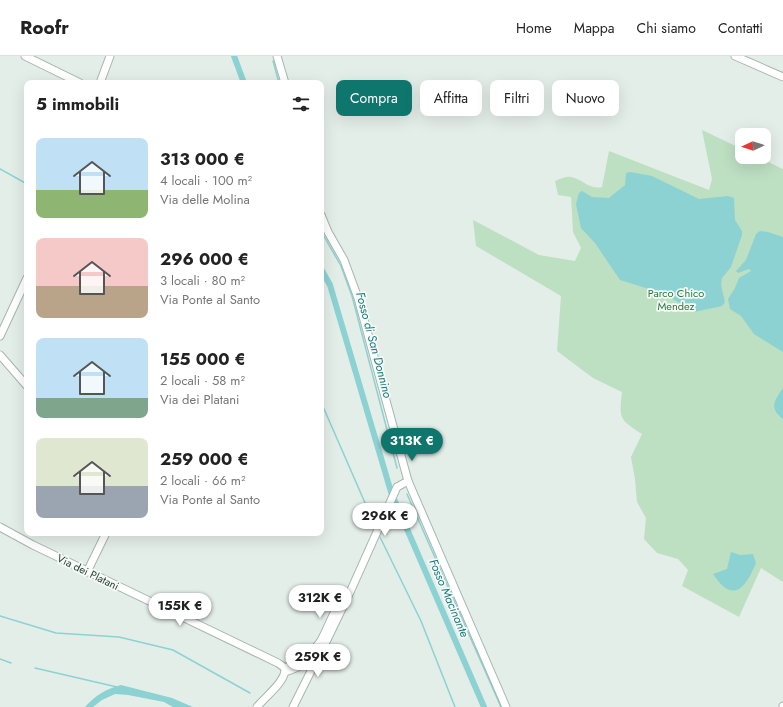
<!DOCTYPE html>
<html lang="it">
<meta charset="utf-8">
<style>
:root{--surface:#fff;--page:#f2f2f2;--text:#222;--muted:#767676;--line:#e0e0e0;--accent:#0f766e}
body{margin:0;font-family:Jost,sans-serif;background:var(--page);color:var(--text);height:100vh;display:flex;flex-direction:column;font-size:15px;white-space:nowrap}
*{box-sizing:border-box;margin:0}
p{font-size:13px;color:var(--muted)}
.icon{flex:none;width:22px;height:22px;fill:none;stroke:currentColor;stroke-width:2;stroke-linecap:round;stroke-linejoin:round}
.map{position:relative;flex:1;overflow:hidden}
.side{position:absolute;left:24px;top:24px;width:300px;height:456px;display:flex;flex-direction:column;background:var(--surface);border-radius:8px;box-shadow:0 4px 16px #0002}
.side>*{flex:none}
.banner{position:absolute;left:336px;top:24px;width:380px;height:36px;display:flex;gap:8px}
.needle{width:26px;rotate:266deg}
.fabs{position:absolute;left:735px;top:72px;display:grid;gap:8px}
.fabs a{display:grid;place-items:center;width:36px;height:36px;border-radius:8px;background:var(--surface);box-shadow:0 4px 16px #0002;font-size:20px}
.price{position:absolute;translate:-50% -34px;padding:0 9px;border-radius:14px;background:#fff;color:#222;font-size:13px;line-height:26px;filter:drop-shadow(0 1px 2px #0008)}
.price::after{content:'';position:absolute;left:50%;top:24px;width:12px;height:9px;margin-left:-6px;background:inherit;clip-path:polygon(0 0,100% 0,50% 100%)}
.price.active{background:var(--accent);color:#fff}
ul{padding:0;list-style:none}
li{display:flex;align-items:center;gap:12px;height:100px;padding:0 12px}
li span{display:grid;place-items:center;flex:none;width:112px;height:80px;border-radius:8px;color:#555}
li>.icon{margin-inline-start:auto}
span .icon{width:48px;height:48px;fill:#fffc;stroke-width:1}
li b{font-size:17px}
h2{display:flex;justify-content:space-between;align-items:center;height:48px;padding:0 12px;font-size:17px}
.chip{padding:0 14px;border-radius:8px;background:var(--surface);box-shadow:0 4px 16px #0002;font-size:14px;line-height:36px}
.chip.active{background:var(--accent);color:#fff}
header{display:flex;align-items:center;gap:24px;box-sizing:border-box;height:56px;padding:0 20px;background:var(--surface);border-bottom:1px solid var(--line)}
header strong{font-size:19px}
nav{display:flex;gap:22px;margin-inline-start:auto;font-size:14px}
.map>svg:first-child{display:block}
</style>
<header>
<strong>Roofr</strong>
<nav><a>Home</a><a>Mappa</a><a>Chi siamo</a><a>Contatti</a></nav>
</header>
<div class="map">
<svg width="783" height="651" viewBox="0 0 783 651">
<rect width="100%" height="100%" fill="#e4eee8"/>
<path fill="#bddfc2" d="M 702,74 L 742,93 L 742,101 L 758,101 L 783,113 L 783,526 L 761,512 L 739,561 L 682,530 L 688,514 L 678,503 L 657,497 L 644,483 L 646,462 L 637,446 L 635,423 L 631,401 L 642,378 C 619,363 619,363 622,336 L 593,322 L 557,295 L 561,240 L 476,190 L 473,164 L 539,199 L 575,205 L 581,192 L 573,176 L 571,141 L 558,139 L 555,125 C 560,123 566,120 571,121 C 583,123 589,134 602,131 L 609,95 L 709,134 L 712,123 Z"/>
<g fill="#8cd2d3">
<path d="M 630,116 L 652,120 L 699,143 L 728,140 L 734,142 L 735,164 L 742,175 L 742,179 L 731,211 L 722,222 L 721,229 L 725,246 L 722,250 L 694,256 L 665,238 L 620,224 L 595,187 L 581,172 L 576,148 L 579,137 L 582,135 L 592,141 L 609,142 L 625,129 L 626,117 Z"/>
<path d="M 760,175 L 768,176 L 783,181 L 783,296 L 754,278 L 741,260 L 730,253 L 728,243 L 735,232 L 739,222 L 751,215 L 749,213 L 738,217 L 736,215 L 746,204 L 756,178 Z"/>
<path d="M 783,332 L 783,363 C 769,352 774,345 783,332 Z"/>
<path d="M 731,496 L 740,499 L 753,498 L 756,507 C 745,533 733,548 713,518 L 727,513 Z"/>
<path d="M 121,629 L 172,642 L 193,651 L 173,651 L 164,646 L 128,639 L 115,638 L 102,644 L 93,651 L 85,651 C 96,639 106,633 121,629 Z"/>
</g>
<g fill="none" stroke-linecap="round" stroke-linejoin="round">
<g stroke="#8cd2d3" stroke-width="1.5">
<path d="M 273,5 L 279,27"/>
<path d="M 0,113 L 27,128"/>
<path d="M 321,175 L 341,210 L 352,240 L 397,412"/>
<path d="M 321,346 L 376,472"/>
<path d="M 407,438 L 501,651"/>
<path d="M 379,479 L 421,565 L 455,651"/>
<path d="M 0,560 L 56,577 L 119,581 L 173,594 L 250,637"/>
<path d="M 0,603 L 11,607"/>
<path d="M 35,612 L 117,631"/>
</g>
<g stroke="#8cd2d3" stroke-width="6">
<path d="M 234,0 L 244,27"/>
<path d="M 321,213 L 330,229 L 391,436 L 484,651"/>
</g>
<g stroke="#a6b6af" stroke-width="9">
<g id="minor">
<path d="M 25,0 L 80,27"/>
<path d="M 277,0 L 285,27"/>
<path d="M 735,0 L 783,21"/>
<path d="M 100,27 L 110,0"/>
<path d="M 321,159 L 328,176 L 344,204 L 358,242 L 408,425 L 506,651"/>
<path d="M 0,280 L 27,222"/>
<path d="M 0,299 L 27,330"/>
<path d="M 0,471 L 33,489 L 278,607 L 285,612"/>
<path d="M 87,516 L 106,477"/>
<path d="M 285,612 C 298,607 312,598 320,586 C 329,571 333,553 346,540"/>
<path d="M 285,616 C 301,611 315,601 325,588 L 351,534 L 397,431 L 408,425"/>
<path d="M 257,651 C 265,641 286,625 285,613"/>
<path d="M 293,651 L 317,603 L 312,597"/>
<path d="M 783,651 L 783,650"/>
</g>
</g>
<use href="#minor" stroke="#fff" stroke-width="7"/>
</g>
<g text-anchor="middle" stroke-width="3.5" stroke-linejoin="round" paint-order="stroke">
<g font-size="11" fill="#2c7840" stroke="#f5faf7">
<text x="676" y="241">Parco Chico<tspan x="676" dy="13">Mendez</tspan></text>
</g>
<g font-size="11" fill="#234035" stroke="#f5faf7">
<text transform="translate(88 516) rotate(26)" y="4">Via dei Platani</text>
</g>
<g font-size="12" font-style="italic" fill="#1c7a7e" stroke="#f5faf7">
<text transform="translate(374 289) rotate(75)" y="4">Fosso di San Donnino</text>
<text transform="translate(449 542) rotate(67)" y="4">Fosso Macinante</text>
</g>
</g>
</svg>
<div class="fabs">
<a><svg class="needle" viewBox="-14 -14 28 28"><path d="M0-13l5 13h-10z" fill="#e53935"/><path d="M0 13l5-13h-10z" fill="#767676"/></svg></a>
</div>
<b class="price active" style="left:412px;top:406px">313K €</b>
<b class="price" style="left:385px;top:481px">296K €</b>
<b class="price" style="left:320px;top:563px">312K €</b>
<b class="price" style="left:180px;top:571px">155K €</b>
<b class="price" style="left:318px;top:622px">259K €</b>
<div class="banner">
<a class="chip active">Compra</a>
<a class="chip">Affitta</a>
<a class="chip">Filtri</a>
<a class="chip">Nuovo</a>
</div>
<section class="side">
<h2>5 immobili<svg class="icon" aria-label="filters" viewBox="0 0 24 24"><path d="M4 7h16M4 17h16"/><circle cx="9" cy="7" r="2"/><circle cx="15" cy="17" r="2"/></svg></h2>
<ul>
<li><span style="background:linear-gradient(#bfe0f5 65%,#8fb573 0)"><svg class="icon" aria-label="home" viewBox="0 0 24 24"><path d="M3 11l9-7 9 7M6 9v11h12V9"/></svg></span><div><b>313 000 €</b><p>4 locali · 100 m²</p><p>Via delle Molina</p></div></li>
<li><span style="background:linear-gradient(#f6c9c9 60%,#b9a48a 0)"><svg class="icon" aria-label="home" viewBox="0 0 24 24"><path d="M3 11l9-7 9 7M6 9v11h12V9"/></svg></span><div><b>296 000 €</b><p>3 locali · 80 m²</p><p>Via Ponte al Santo</p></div></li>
<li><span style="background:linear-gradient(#bfe0f5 75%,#7fa58c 0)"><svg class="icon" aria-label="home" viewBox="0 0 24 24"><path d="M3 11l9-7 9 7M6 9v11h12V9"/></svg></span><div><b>155 000 €</b><p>2 locali · 58 m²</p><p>Via dei Platani</p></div></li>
<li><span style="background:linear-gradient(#dfe7d0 60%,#9aa5b1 0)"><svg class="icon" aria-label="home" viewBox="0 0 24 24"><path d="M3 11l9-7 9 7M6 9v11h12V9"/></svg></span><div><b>259 000 €</b><p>2 locali · 66 m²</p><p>Via Ponte al Santo</p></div></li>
</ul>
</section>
</div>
